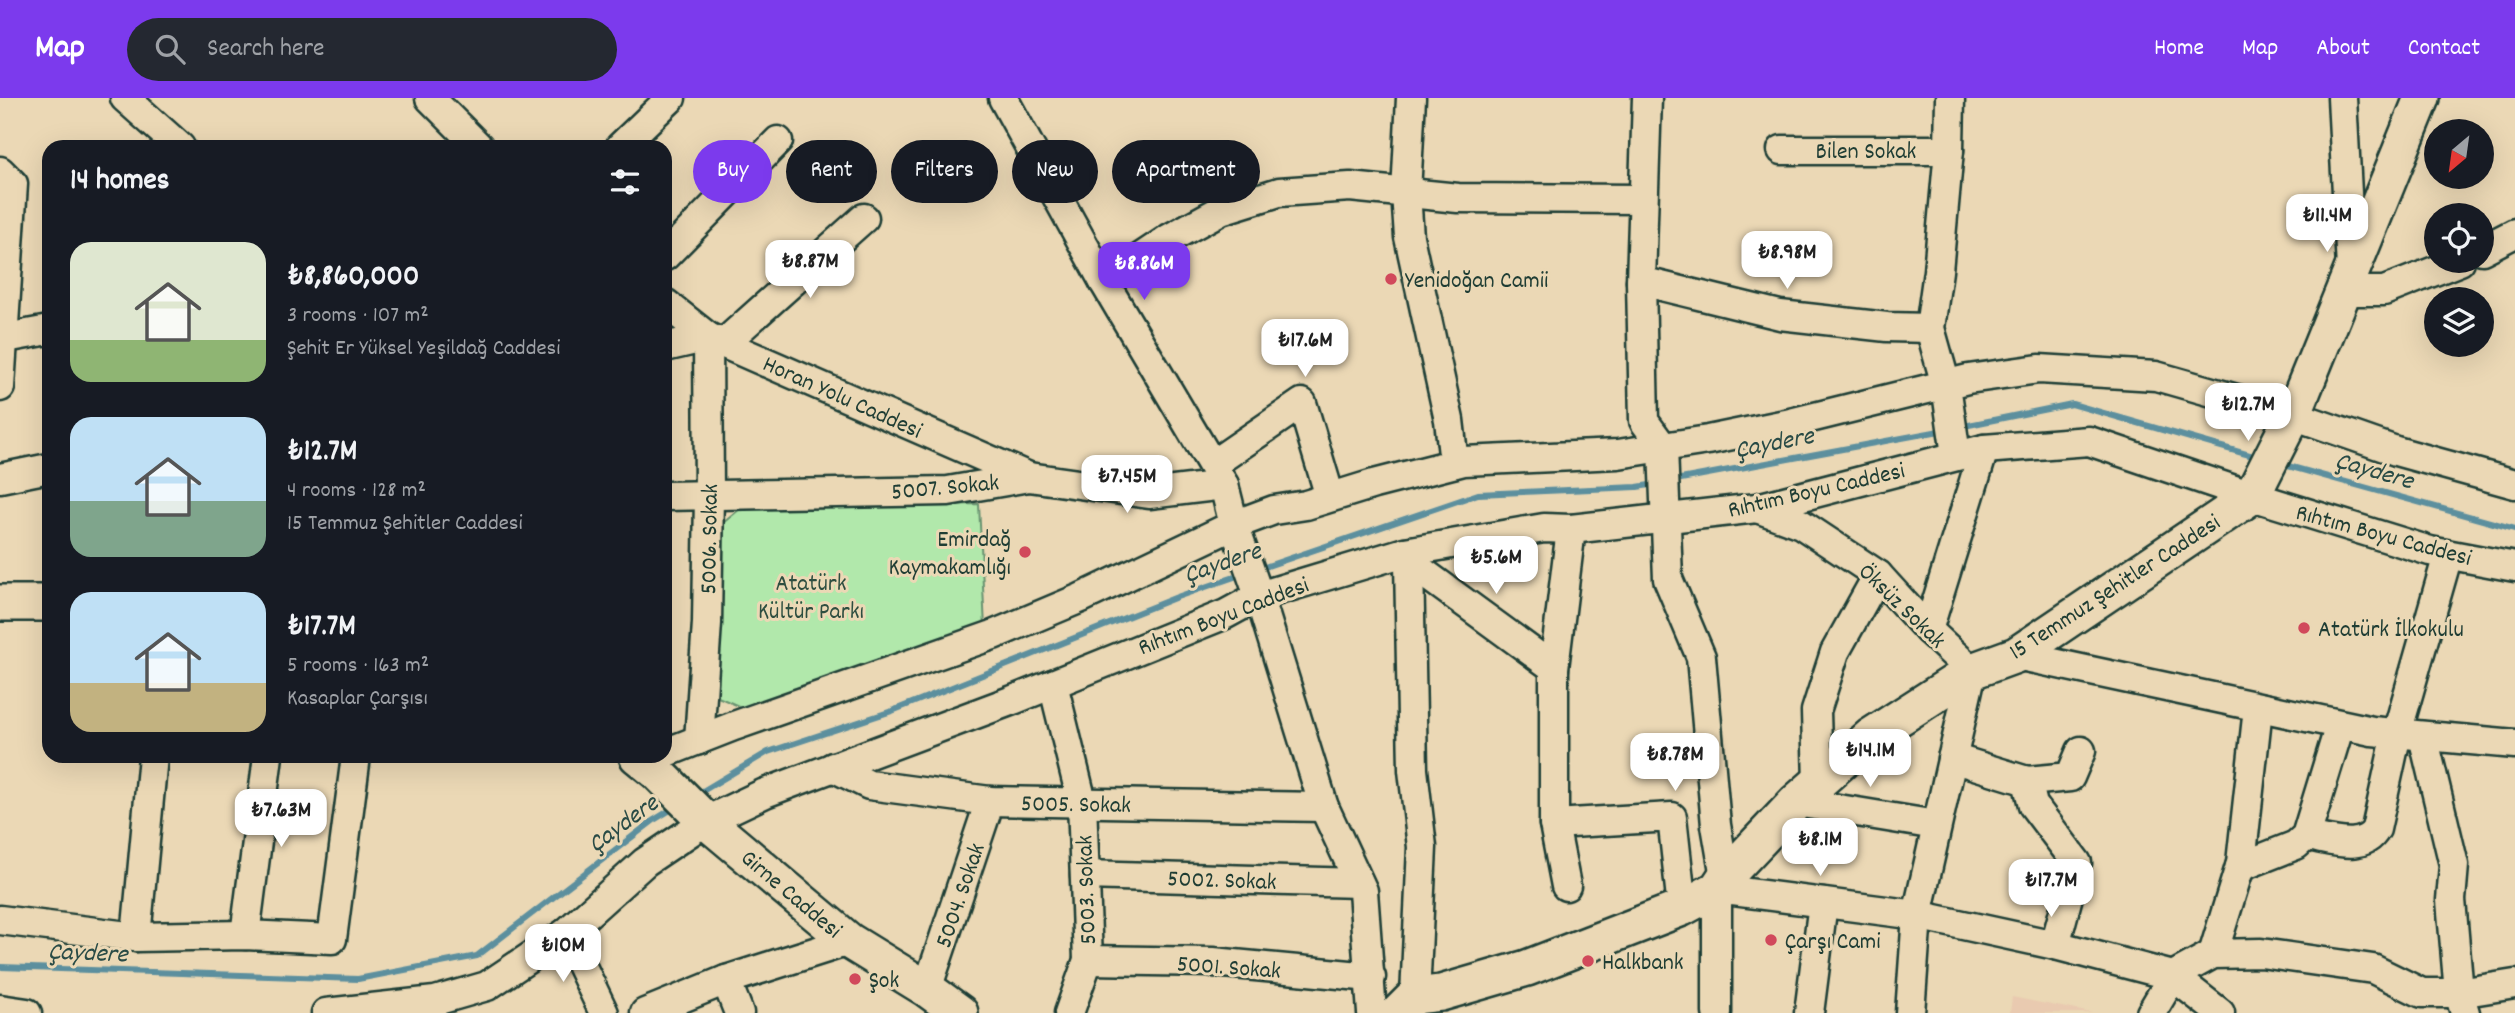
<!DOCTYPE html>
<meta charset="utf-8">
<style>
:root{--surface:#171b24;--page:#242831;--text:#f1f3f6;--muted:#9ea1a6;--accent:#7c3aed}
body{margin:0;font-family:Dekko,sans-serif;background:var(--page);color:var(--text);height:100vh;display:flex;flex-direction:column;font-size:26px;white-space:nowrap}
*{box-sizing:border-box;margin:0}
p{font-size:23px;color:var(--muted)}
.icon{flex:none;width:38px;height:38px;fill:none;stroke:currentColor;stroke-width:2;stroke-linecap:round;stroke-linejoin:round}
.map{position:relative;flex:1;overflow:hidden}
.panel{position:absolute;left:42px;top:42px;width:630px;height:623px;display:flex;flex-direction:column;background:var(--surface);border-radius:21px;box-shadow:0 7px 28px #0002}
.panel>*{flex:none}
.guide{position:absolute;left:693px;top:42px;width:665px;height:63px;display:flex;gap:14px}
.needle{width:46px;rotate:209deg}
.controls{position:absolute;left:2424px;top:21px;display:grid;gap:14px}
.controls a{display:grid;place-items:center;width:70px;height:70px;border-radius:50%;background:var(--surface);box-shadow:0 7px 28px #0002;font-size:35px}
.price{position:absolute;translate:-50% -60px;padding:0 16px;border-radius:14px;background:#fff;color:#222;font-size:23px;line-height:46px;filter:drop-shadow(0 2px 4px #0008)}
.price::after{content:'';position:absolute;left:50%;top:42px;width:21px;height:16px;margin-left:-10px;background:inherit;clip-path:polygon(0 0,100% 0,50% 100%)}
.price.on{background:var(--accent);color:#fff}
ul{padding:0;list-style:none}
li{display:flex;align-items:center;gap:21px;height:175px;padding:0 28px}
li span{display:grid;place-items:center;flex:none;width:196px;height:140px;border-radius:21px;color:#555}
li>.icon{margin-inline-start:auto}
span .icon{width:84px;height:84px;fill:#fffc;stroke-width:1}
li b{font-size:30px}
h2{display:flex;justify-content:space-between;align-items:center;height:84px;padding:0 28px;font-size:30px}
.chip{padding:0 24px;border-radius:32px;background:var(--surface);box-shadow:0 7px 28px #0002;font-size:24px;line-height:63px}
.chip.on{background:var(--accent);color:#fff}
header{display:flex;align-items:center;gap:42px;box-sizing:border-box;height:98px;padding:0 35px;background:var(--accent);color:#fff}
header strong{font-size:33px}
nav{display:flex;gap:38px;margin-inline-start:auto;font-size:24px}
.search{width:490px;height:63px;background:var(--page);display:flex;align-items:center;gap:18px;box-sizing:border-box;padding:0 24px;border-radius:38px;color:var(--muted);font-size:26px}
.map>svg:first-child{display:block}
</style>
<header>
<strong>Map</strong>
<div class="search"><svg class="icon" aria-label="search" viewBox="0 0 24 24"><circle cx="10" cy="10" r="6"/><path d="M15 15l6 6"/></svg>Search here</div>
<nav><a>Home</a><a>Map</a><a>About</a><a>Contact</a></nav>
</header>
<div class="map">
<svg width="2515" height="915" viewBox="0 0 2515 915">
<rect width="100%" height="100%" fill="#ebd8b5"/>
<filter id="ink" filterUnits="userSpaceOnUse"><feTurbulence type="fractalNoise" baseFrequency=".0143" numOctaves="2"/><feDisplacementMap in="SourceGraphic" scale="14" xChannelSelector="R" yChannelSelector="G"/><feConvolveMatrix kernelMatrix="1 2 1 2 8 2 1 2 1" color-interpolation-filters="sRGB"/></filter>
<g filter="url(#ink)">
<path fill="#e9cab0" d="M 2012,899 L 2092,915 L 2010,915 Z"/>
<path fill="#b1e8ab" stroke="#689270" stroke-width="2" d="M 979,406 L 985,530 L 750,613 L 718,599 L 723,425 L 740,411 Z"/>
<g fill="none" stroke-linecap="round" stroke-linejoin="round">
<g stroke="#5b8f9e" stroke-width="6">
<path d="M 1959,329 L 2072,306 L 2260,360"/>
<path d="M 2281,366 L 2515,431"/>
<path d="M 1670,383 L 1945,332"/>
<path d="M 1256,472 L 1478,396 L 1637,389 L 1656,386"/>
<path d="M 696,697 L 768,654 L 892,613 L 1177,499 L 1243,476"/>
<path d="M 0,869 L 358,881 L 477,858 L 654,722 L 677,708"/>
</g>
<g stroke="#1f3d34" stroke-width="33">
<g id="minor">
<path d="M 125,0 L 180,49"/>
<path d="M 430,0 L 479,49"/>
<path d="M 1003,0 L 1104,184 L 1224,387 L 1234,427 L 1259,498 L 1324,709 L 1363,793 L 1372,915"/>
<path d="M 1411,0 L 1406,95 L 1409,139 L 1449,322 L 1454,365"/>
<path d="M 1647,0 L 1641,183 L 1644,323 L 1663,349 L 1668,481 L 1701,559 L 1716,727 L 1725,779"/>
<path d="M 1950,0 L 1949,52 L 1938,173 L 1930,230 L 1946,287 L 1956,357"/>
<path d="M 2342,0 L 2351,171"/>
<path d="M 620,49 L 671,0"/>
<path d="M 1782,52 L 1949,52"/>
<path d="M 0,73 L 13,86 L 0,289"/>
<path d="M 2482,152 L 2515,135"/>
<path d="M 665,158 L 778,43"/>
<path d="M 1641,183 L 1780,217 L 1887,229 L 1930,230"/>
<path d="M 1104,184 L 1170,140 L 1221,112 L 1279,94 L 1350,89 L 1458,100 L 1643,101"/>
<path d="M 2344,193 L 2384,193 L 2460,163"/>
<path d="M 665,205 L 708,239 L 1029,379"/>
<path d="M 0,241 L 49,232"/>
<path d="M 723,246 L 864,120"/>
<path d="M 665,249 L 708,239 L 709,396 L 707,525 L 699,642"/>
<path d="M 1213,366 L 1302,305 L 1330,399"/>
<path d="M 0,380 L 49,370"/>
<path d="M 665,398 L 948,393 L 1029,379 L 1149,396 L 1224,387"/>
<path d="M 1757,410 L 1801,426 L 1878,477 L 1928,532 L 1972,573 L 1917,817 L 1910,915"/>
<path d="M 1405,454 L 1409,464 L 1413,672 L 1422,749 L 1415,898"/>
<path d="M 1409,464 L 1554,570"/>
<path d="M 1928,532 L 1984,351"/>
<path d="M 2016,557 L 2372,633 L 2515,646"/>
<path d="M 1053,586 L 1082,704 L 1088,862 L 1069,915"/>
<path d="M 2423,638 L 2454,767 L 2451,802 L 2459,895 L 2465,915"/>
<path d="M 665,655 L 734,628 L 993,537 L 1081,500 L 1234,427 L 1274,412 L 1306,407 L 1374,386 L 1464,363 L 1618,356 L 1708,342 L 1786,326 L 1968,281 L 2039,271 L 2156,278 L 2293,317 L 2396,353 L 2515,386"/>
<path d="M 1952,660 L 2027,683 L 2033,707 L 2077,765 L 2055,847"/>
<path d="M 833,669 L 869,687 L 990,703 L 1324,709"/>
<path d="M 2027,683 L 2070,679 L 2081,653"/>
<path d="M 1818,685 L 1816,613 L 1835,554 L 1878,477"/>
<path d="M 1796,704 L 1936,727"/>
<path d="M 1554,726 L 1672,719 L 1682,810"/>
<path d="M 2306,738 C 2328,741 2363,755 2376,731 L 2397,635 L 2448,457"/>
<path d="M 2240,769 L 2296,747 L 2306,738 L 2340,627"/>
<path d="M 1085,777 L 1359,785"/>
<path d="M 1566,788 L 1554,726 L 1554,570 L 1571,431"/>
<path d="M 0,822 L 136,839 L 245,837 L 332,841 L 356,658"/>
<path d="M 566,835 L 604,915"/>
<path d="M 245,837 L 268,658"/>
<path d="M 136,839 L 153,658"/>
<path d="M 2213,856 L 2241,765 L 2258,610"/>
<path d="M 1088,862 L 1213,864 L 1371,879"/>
<path d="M 726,882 L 739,915"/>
<path d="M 927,891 L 990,703"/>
<path d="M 0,911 L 27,915"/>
<path d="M 326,915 L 435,903 L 487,888 L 566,835 L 645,764 L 706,723 L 765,695 L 1013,602 L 1226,516 L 1259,498 L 1405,454 L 1544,430 L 1571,431 L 1757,410 L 1984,351 L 2089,343 L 2252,398 L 2430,453 L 2515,469"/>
<path d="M 645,915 L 726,882 L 849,843"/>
<path d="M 1717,915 L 1717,791 L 1917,817 L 2055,847 L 2173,878 L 2220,915"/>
<path d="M 1809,915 L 1823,805"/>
<path d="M 2151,915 L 2173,878 L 2213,856 L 2261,855 L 2373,871 L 2422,895 L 2459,895 L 2515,886"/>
</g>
</g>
<g stroke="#1f3d34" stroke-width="40">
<g id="major">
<path d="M 0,505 L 49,505"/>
<path d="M 637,658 L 658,675 L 706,723 L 849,843 L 927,891 L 960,915"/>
<path d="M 1398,915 L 1415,898 L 1441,895 L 1527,870 L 1682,810 L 1717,791 L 1725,779 L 1796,704 L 1871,638 L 1972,573 L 2016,557 L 2252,398 L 2293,317 L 2422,0"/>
</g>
</g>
<use href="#minor" stroke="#ebd8b5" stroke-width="28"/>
<use href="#major" stroke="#ebd8b5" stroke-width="35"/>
</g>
</g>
<g fill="#d1495b" stroke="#ebd8b5" stroke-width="2.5">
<circle cx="1391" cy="181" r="7"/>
<circle cx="1025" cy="454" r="7"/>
<circle cx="2304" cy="530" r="7"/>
<circle cx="1771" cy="842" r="7"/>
<circle cx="1588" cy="863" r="7"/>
<circle cx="855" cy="881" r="7"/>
</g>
<g text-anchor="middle" stroke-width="6" stroke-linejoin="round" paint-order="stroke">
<g font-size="24" fill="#1f3d34" stroke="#ebd8b5">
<text x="1866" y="60">Bilen Sokak</text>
<text transform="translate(843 298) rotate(24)" y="8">Horan Yolu Caddesi</text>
<text transform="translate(945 388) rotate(-5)" y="8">5007. Sokak</text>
<text transform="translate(1816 391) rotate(-13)" y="8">Rıhtım Boyu Caddesi</text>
<text transform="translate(2384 436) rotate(15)" y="8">Rıhtım Boyu Caddesi</text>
<text transform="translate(708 441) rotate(-89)" y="8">5006. Sokak</text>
<text transform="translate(2114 488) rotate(-33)" y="8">15 Temmuz Şehitler Caddesi</text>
<text transform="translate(1903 507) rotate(44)" y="8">Öksüz Sokak</text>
<text transform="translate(1223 517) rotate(-21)" y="8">Rıhtım Boyu Caddesi</text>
<text transform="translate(1076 705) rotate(1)" y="8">5005. Sokak</text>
<text transform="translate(1222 781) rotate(2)" y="8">5002. Sokak</text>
<text transform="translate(1085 792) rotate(-92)" y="8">5003. Sokak</text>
<text transform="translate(792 795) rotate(40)" y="8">Girne Caddesi</text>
<text transform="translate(959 797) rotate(-71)" y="8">5004. Sokak</text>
<text transform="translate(1229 868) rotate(4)" y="8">5001. Sokak</text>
</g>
<g font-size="24" fill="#1f3d34" stroke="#ebd8b5" text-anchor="start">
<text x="1405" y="189">Yenidoğan Camii</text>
<text x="1011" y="448" text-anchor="end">Emirdağ<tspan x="1011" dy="28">Kaymakamlığı</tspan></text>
<text x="2318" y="538">Atatürk İlkokulu</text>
<text x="1785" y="850">Çarşı Cami</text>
<text x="1602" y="871">Halkbank</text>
<text x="869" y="889">Şok</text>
</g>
<g font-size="24" fill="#2e4e40" stroke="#ebd8b5">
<text x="811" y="492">Atatürk<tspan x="811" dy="28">Kültür Parkı</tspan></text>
</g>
<g font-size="26" font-style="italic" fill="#294b46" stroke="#ebd8b5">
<text transform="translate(1774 343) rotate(-11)" y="9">Çaydere</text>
<text transform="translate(2375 371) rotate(16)" y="9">Çaydere</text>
<text transform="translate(1222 463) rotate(-19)" y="9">Çaydere</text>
<text transform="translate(622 724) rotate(-36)" y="9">Çaydere</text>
<text transform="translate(88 853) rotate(2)" y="9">Çaydere</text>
</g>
</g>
</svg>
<div class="controls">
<a><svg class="needle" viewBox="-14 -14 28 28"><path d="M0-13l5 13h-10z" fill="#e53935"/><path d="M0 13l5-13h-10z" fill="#9ea1a6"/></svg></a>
<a><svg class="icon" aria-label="locate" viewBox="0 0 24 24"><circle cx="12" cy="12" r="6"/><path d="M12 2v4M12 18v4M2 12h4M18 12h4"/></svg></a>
<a><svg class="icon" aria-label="layers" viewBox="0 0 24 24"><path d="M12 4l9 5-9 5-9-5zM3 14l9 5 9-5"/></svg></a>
</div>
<b class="price" style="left:2327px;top:156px">₺11.4M</b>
<b class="price" style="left:1787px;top:193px">₺8.98M</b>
<b class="price" style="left:810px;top:202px">₺8.87M</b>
<b class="price on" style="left:1144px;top:204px">₺8.86M</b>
<b class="price" style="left:1305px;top:281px">₺17.6M</b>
<b class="price" style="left:2248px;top:345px">₺12.7M</b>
<b class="price" style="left:1127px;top:417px">₺7.45M</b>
<b class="price" style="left:1496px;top:498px">₺5.6M</b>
<b class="price" style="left:1870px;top:691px">₺14.1M</b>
<b class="price" style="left:1675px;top:695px">₺8.78M</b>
<b class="price" style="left:281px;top:751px">₺7.63M</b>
<b class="price" style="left:1820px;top:780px">₺8.1M</b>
<b class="price" style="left:2051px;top:821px">₺17.7M</b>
<b class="price" style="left:563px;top:886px">₺10M</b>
<div class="guide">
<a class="chip on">Buy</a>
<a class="chip">Rent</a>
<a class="chip">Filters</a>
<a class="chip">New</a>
<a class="chip">Apartment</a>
</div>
<section class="panel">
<h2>14 homes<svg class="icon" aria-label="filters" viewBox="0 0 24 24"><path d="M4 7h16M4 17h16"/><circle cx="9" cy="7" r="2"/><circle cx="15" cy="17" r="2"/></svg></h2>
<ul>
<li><span style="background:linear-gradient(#dfe7d0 70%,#8fb573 0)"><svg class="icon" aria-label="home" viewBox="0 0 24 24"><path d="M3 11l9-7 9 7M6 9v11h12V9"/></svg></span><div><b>₺8,860,000</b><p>3 rooms · 107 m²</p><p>Şehit Er Yüksel Yeşildağ Caddesi</p></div></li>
<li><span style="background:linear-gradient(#bfe0f5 60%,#7fa58c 0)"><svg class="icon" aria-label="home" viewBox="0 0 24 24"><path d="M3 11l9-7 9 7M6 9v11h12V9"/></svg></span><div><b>₺12.7M</b><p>4 rooms · 128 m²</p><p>15 Temmuz Şehitler Caddesi</p></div></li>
<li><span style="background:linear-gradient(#bfe0f5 65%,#c2b280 0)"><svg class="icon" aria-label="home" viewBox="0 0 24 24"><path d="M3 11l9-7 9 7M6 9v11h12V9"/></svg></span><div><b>₺17.7M</b><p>5 rooms · 163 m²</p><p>Kasaplar Çarşısı</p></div></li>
</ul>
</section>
</div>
